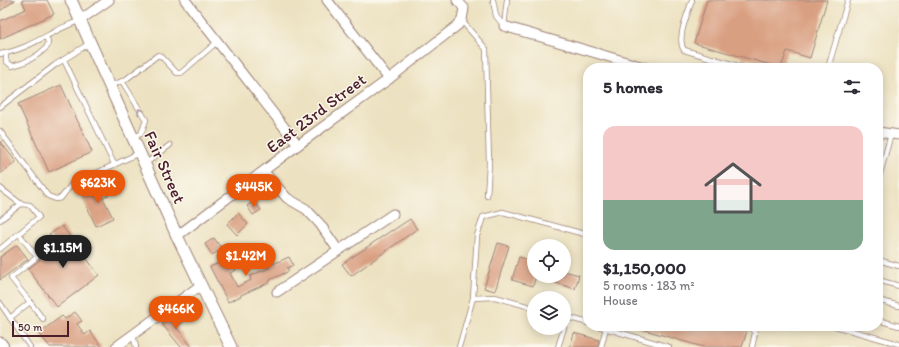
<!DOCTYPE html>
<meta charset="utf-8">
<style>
:root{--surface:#fff;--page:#f2f2f3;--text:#2b2b33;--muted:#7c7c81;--accent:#ea580c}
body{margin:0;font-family:Itim,sans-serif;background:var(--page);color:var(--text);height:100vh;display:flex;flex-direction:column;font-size:15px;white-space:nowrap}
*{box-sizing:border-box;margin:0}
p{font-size:13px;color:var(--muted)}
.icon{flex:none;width:22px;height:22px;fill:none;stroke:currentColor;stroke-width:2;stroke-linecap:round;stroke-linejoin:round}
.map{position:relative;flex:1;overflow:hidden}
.details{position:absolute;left:583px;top:63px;width:300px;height:268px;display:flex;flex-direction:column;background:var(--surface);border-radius:16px;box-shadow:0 2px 10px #0003}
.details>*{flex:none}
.controls{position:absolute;left:527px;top:239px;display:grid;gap:8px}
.controls a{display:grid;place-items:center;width:44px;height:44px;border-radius:50%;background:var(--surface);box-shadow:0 2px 10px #0003;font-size:20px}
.scale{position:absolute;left:12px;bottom:10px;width:57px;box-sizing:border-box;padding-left:4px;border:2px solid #4a1f2b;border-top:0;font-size:11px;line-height:14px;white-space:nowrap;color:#4a1f2b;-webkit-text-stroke:3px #fbf7ec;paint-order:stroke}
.price{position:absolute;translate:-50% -34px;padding:0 9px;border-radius:14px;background:var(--accent);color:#fff;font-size:13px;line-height:26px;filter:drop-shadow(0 1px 2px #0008)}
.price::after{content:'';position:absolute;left:50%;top:24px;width:12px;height:9px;margin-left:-6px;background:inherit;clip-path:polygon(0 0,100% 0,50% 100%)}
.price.selected{background:#222;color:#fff}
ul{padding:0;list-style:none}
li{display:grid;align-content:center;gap:8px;height:212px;padding:0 20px}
li span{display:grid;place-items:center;height:124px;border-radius:12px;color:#555}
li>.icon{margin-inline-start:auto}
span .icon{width:72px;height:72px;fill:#fffc;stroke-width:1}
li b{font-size:17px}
h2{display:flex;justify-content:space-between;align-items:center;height:48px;padding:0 20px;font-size:17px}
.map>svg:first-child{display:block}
</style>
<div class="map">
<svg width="899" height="347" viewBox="0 0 899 347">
<rect width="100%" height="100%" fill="#fbf7ec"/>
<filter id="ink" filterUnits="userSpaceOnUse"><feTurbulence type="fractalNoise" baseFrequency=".025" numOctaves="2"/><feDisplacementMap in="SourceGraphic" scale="8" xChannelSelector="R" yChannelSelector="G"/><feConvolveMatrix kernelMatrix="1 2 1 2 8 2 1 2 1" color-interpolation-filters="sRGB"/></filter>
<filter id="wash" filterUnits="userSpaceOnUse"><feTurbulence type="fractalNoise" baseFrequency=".012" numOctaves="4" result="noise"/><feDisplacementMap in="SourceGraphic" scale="16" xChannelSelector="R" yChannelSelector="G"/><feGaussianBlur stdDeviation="0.9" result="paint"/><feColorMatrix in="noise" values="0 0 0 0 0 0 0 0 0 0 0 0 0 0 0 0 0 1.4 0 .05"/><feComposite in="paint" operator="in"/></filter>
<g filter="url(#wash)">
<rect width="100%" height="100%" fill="#ece1c0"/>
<g id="blocks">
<g fill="#d99f81">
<path d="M 0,0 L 15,0 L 0,11 Z"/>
<path d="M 22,0 L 47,0 L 54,14 L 0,39 L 0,21 L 26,9 Z"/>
<path d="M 707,0 L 827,0 L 810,58 L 787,51 L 781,68 L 694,43 Z"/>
<path d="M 61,85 L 92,152 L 49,172 L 18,104 Z"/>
<path d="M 0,141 L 16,162 L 0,174 Z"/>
<path d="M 105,183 L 110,194 L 103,198 L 113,218 L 96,226 L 81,194 Z"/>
<path d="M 254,201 L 261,210 L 253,215 L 247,206 Z"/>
<path d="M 238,213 L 248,224 L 237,235 L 227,224 Z"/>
<path d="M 410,219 L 417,229 L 351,276 L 342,264 L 392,230 L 392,231 Z"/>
<path d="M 62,226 L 99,275 L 57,307 L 28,269 L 40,260 L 40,256 L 56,244 L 49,235 Z"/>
<path d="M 214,238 L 222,249 L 212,255 L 205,244 Z"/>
<path d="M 498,243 L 509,246 L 495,291 L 484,288 Z"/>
<path d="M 17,245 L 28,259 L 0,280 L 0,257 Z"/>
<path d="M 289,257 L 293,265 L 287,268 L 289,271 L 270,280 L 270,282 L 241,295 L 241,296 L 228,302 L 210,267 L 230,258 L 236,270 L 230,273 L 237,287 L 251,280 L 250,276 L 269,268 L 268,266 Z"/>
<path d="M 519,257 L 534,261 L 534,276 L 536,276 L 533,286 L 512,280 Z"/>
<path d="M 564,271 L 579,275 L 575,289 L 538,277 L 538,276 L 564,276 Z"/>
<path d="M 75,312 L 82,321 L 77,324 L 85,335 L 90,331 L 102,347 L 50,347 L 39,333 L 62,316 L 65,319 Z"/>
<path d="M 179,312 L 185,320 L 176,327 L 192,347 L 181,347 L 162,324 Z"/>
<path d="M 638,326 L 729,326 L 747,331 L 742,347 L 703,347 L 638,328 Z"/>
<path d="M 574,333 L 599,340 L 597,347 L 570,347 Z"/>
</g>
</g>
</g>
<g filter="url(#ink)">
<use href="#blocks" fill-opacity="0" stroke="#9b8076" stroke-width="1"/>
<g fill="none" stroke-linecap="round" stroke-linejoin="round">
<g stroke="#9b8076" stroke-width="6">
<g id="service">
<path d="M 493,0 L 496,16 L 504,26"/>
<path d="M 692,0 C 688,14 676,38 684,50 L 745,68"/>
<path d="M 462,21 L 486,49 L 489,164 L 487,196"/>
<path d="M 504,26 L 507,0"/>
<path d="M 6,53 L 6,61 L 12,66 C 26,63 37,57 47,47 L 48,42 L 46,37"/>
<path d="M 0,54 C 20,51 37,41 54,32 C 63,27 72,24 80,20"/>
<path d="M 64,60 L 114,164"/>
<path d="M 828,68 L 848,0"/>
<path d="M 122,81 L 146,120 L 141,134 L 133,137"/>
<path d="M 110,86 L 125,80 L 158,55 L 161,56 L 177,73 L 181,73 L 217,42"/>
<path d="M 0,107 L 55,65 L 90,43"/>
<path d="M 0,131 L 48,196 L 56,199 L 61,198 L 71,185 L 139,153"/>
<path d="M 145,164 L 170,145"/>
<path d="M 878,181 L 891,134"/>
<path d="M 0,188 L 21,204 L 0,220"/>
<path d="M 19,234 L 37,257 L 11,278 L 30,302"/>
<path d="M 0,249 L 39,217 L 30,205 L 21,204"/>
<path d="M 878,260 L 899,266"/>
<path d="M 878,280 L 899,286"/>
<path d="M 473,298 L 495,297 L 534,308"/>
<path d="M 878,300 L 899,306"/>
<path d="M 0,303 L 30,347"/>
<path d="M 10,318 L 30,302 L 43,319"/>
<path d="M 878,320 L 899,326"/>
<path d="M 598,326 L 669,347"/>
<path d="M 749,326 L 755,333 L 752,347"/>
<path d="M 835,326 L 899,344"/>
<path d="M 564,327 L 567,317 L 588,323"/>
<path d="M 132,335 L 134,339 L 136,347"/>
<path d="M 459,347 L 473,298 L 477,236 L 483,217 L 503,212 L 588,235"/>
<path d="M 558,347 L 564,328"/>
<path d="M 601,347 L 606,328"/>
</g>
</g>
<g stroke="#9b8076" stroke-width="11">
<g id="minor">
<path d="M 185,0 L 298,145"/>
<path d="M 327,0 L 389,79"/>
<path d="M 80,20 L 109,0"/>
<path d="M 504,26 L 647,68"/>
<path d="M 878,132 L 899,135"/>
<path d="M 264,172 L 287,198 L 306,209 L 320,224 L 338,250"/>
<path d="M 177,236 L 298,145 L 389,79 L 458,25 L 462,20 L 464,8 L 457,0"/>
<path d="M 277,292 L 393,214"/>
<path d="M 116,347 L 201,285"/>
</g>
</g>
<g stroke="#9b8076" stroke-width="13">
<path id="tertiary" d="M 71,0 L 177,236 L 231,347"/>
</g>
<g stroke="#9b8076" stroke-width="15">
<path id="secondary" d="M 0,344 L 2,347"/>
</g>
<use href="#service" stroke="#fff" stroke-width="4.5"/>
<use href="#minor" stroke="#fff" stroke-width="9"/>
<use href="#tertiary" stroke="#fff" stroke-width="11"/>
<use href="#secondary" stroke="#fff" stroke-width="13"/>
</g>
<defs><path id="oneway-chevron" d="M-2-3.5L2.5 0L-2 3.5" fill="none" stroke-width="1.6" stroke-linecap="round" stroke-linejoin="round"/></defs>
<use stroke="#ae9aa0" href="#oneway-chevron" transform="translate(140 111) rotate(-122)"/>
</g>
<g text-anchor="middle" stroke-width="3" stroke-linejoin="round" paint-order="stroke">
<g font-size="17" fill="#4a1f2b" stroke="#fbf7ec">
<text transform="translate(316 113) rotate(-37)" y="6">East 23rd Street</text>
<text transform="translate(165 167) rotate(66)" y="6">Fair Street</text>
</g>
</g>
</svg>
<div class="controls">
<a><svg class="icon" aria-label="locate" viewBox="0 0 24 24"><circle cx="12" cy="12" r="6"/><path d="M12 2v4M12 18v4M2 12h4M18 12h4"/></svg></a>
<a><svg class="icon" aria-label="layers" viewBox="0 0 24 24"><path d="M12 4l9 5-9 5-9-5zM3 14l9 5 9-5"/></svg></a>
</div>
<div class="scale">50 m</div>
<b class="price" style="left:98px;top:204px">$623K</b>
<b class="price" style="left:254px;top:208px">$445K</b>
<b class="price selected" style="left:63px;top:269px">$1.15M</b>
<b class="price" style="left:246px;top:277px">$1.42M</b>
<b class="price" style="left:176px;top:330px">$466K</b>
<section class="details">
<h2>5 homes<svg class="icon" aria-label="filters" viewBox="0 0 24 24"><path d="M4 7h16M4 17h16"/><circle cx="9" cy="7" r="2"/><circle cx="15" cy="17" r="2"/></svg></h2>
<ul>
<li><span style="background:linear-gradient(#f6c9c9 60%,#7fa58c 0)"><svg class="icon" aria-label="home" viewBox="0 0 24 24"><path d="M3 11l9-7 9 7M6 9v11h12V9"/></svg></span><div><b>$1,150,000</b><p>5 rooms · 183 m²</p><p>House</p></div></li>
</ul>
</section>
</div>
